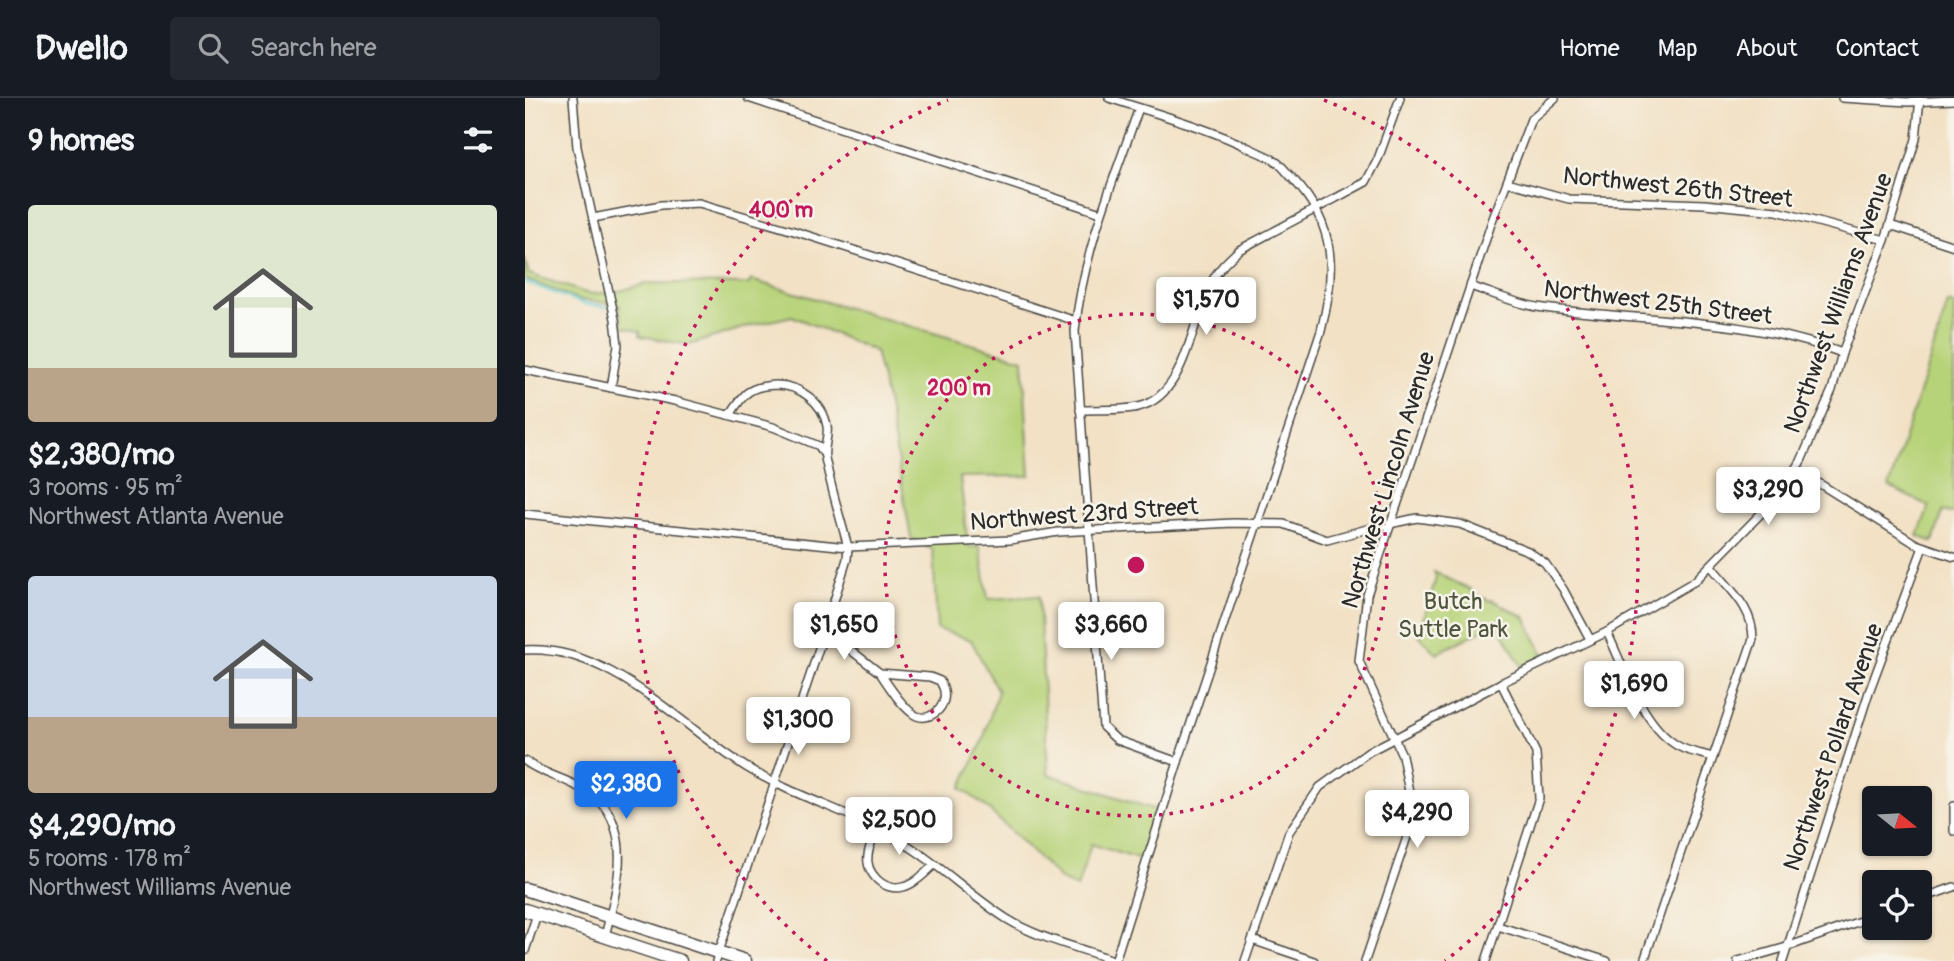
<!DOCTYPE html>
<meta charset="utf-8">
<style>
:root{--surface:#171b24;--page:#242831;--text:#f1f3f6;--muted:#9ea1a6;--line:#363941;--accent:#1a73e8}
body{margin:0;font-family:Pangolin,sans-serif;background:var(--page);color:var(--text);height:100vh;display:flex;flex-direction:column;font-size:26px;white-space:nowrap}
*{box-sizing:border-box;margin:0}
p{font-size:23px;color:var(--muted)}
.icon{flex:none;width:38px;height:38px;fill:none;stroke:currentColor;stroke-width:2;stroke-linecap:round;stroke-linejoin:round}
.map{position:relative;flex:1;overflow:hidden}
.panel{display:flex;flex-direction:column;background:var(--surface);width:525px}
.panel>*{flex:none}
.needle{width:46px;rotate:108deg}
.buttons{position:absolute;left:1337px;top:688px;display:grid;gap:14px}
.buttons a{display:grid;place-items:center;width:70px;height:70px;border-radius:7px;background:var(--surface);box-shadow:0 2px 5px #0004;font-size:35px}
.price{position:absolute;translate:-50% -60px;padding:0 16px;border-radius:7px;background:#fff;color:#222;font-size:23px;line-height:46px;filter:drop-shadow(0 2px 4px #0008)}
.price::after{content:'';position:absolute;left:50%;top:42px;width:21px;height:16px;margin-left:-10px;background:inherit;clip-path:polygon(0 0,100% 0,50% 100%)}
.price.selected{background:var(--accent);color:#fff}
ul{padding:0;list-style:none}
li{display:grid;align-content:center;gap:14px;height:371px;padding:0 28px}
li span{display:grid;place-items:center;height:217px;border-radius:7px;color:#555}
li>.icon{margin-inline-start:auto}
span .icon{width:126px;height:126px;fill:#fffc;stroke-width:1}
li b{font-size:30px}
h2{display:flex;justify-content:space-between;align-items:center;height:84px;padding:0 28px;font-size:30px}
header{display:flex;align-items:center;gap:42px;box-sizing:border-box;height:98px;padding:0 35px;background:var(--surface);border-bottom:2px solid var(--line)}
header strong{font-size:33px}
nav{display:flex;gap:38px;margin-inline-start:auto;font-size:24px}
.search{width:490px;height:63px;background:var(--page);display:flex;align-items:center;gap:18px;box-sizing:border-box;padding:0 24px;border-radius:7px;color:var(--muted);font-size:26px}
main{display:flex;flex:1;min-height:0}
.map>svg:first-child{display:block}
</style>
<header>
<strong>Dwello</strong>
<div class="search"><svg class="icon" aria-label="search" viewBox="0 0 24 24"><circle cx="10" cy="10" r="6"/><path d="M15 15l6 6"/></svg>Search here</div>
<nav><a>Home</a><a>Map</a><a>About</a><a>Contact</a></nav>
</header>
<main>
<section class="panel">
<h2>9 homes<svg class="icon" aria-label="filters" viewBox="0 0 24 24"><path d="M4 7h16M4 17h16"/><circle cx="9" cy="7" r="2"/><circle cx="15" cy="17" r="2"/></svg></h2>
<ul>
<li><span style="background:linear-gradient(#dfe7d0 75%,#b9a48a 0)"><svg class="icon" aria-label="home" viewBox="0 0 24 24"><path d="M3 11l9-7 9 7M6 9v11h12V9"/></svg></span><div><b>$2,380/mo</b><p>3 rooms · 95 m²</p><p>Northwest Atlanta Avenue</p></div></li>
<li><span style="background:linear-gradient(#c9d6e8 65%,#b9a48a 0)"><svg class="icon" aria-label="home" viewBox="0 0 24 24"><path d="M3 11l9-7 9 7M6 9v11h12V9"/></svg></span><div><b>$4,290/mo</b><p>5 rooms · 178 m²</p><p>Northwest Williams Avenue</p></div></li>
</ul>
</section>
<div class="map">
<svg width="1429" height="863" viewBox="0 0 1429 863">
<rect width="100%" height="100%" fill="#f7f3e8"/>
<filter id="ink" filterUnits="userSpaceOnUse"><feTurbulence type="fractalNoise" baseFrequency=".0143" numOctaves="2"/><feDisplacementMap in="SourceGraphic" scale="14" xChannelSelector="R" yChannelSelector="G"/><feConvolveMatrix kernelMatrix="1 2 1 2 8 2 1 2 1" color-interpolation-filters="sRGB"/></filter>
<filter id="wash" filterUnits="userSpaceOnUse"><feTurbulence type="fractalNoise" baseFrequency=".00686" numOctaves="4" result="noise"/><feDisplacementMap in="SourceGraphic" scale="28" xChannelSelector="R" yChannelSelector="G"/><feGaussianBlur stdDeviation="1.57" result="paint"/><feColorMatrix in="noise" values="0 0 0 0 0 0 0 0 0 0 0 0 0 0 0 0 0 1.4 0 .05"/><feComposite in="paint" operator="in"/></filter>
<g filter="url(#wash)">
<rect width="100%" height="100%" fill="#f2e1c5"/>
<g fill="#b7d379" stroke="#717f52" stroke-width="2">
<path d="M 0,160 L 4,176 L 64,196 L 91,194 L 124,185 L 224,186 L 226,182 L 498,261 L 505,378 L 435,379 L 443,449 L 455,449 L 463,501 L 514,498 L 523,676 L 634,713 L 619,763 L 566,746 L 552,790 L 536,782 L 459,707 L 436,690 L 457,645 L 473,593 L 446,542 L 412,531 L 408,452 L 386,440 L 363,307 L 350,253 L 267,218 L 224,228 L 164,247 L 115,238 L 115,233 L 97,228 L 94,206 L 55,202 L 0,181 Z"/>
<path d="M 1423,205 L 1429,207 L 1429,416 L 1418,413 L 1408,444 L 1393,438 L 1404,408 L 1364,389 Z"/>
<path d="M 909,474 L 947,492 L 947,495 L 966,503 L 967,502 L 1000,519 L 1019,558 L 997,569 L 972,524 L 911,556 L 894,537 L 911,480 Z"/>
</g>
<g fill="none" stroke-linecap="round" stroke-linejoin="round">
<path stroke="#5dcbd1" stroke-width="2.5" d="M 0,184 L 60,206 L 82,209"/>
</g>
</g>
<g filter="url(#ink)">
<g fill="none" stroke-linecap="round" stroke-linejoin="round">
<g stroke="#494642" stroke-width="10">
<g id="minor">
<path d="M 48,0 L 52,49 L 90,221 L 93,247 L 86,290"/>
<path d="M 223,0 L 576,115"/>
<path d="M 1317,0 L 1383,4 L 1429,2"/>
<path d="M 614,10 C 588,83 558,155 550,233 L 578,629 L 592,642 L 653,664"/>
<path d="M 982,84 L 1044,101 L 1179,106 L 1252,113 L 1360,142"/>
<path d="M 68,120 L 136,107 L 174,105 L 269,133 L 551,223"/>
<path d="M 1365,127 L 1429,148"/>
<path d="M 945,188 C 967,195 989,205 1012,209 C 1114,224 1219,218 1317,255"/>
<path d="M 0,272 L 150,303 L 248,329 L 294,348 L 299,356"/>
<path d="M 555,312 C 573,311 595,313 613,309 C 662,298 666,222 686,185 C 693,171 703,162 714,152 L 841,84 L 853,61 L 875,0"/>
<path d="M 1271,371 L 1391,446 L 1429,459"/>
<path d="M 0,416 L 323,449 L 485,442 L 533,434 L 708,425 L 759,426 L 802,442 L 846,430 L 892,420 L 935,426 L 1003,453 L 1020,465 L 1038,491 L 1065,541"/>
<path d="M 300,532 L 355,575"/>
<path d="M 1082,534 C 1099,569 1119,633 1157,650 C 1166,654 1178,656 1188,659"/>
<path d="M 0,552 C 85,547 154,627 221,669 C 271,700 329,714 379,745 C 415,767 446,798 482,821 C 514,841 554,849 590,863 L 653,664 L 796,233 C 811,175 812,128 769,82 C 763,76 757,67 750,63 C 743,58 734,55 726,51 C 681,29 632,16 584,0"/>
<path d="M 355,575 L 405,579 L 415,583 C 416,586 419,590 419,593 C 423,611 401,627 387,615 C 374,605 364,588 355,575 Z"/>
<path d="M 0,663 C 14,674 32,678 48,686 C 58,692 72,700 79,708 C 107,745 90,798 80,838"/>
<path d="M 1429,708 L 1429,733"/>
<path d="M 352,731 C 349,739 344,748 343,757 C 340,775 359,794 378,789 C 390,786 400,775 409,767"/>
<path d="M 1395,801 L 1429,789"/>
<path d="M 973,828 L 1082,863"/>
<path d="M 727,842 L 789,863"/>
<path d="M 0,853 L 12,816"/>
<path d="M 191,863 L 300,532 L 322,461 L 323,449 C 315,419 306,390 300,360 C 298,349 304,338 302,328 C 298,304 274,287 251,287 C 224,288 219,295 205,317"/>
<path d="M 720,863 L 764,734 L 795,689 L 845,653 L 976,585 L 1082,534 L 1170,483 L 1257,394 L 1276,363 L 1307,292 L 1317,255 L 1360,142 L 1391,41 L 1395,0"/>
<path d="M 840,863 L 884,733 L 884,694 L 877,657 L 834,563 L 842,497 L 967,123 L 1006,21 L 1030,0"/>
<path d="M 961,863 L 1014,700 L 1011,655 L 976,585"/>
<path d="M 1119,863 L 1228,541 C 1228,509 1205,492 1186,468"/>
<path d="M 1213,863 L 1262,849 L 1349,818"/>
<path d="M 1258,863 L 1344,594 L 1398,449"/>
</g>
</g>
<g stroke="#494642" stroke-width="15">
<g id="primary">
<path d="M 0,791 L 220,863"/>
<path d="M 0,812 L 155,863"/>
</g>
</g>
<use href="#minor" stroke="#fff" stroke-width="7"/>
<use href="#primary" stroke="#fff" stroke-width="12"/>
</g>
</g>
<g fill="none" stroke="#c2185b" stroke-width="3.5" stroke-dasharray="3.5 7">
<circle cx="611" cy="467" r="251"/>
<path d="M302 863A502 502 0 0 1 423 2M799 2A502 502 0 0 1 920 863"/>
</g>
<g text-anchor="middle" stroke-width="5" stroke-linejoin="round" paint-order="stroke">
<g font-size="24" fill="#2b2b2b" stroke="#f7f3e8">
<text transform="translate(1153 89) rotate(6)" y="8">Northwest 26th Street</text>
<text transform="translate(1133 204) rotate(7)" y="8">Northwest 25th Street</text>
<text transform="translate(1313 205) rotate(-70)" y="8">Northwest Williams Avenue</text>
<text transform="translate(863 382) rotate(-73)" y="8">Northwest Lincoln Avenue</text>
<text transform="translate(559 416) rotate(-4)" y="8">Northwest 23rd Street</text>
<text transform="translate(1308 649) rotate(-71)" y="8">Northwest Pollard Avenue</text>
</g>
<g font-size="24" fill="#4e553e" stroke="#f7f3e8">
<text x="928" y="511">Butch<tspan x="928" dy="28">Suttle Park</tspan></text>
</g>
</g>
<circle cx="611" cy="467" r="10" fill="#c2185b" stroke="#f7f3e8" stroke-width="3.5"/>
<g font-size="21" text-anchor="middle" font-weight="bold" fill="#c2185b" stroke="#f7f3e8" stroke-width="5" stroke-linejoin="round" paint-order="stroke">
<text x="256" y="119">400 m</text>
<text x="434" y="297">200 m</text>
</g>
</svg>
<div class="buttons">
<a><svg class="needle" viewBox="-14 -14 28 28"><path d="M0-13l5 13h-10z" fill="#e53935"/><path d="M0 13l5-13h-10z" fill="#9ea1a6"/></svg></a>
<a><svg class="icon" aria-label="locate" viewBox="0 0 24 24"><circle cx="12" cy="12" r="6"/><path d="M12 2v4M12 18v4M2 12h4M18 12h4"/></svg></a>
</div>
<b class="price" style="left:681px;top:239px">$1,570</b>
<b class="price" style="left:1243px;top:429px">$3,290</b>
<b class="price" style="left:319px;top:564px">$1,650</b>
<b class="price" style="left:586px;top:564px">$3,660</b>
<b class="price" style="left:1109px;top:623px">$1,690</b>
<b class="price" style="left:273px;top:659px">$1,300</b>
<b class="price selected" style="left:101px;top:723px">$2,380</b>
<b class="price" style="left:892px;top:752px">$4,290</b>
<b class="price" style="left:374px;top:759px">$2,500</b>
</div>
</main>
